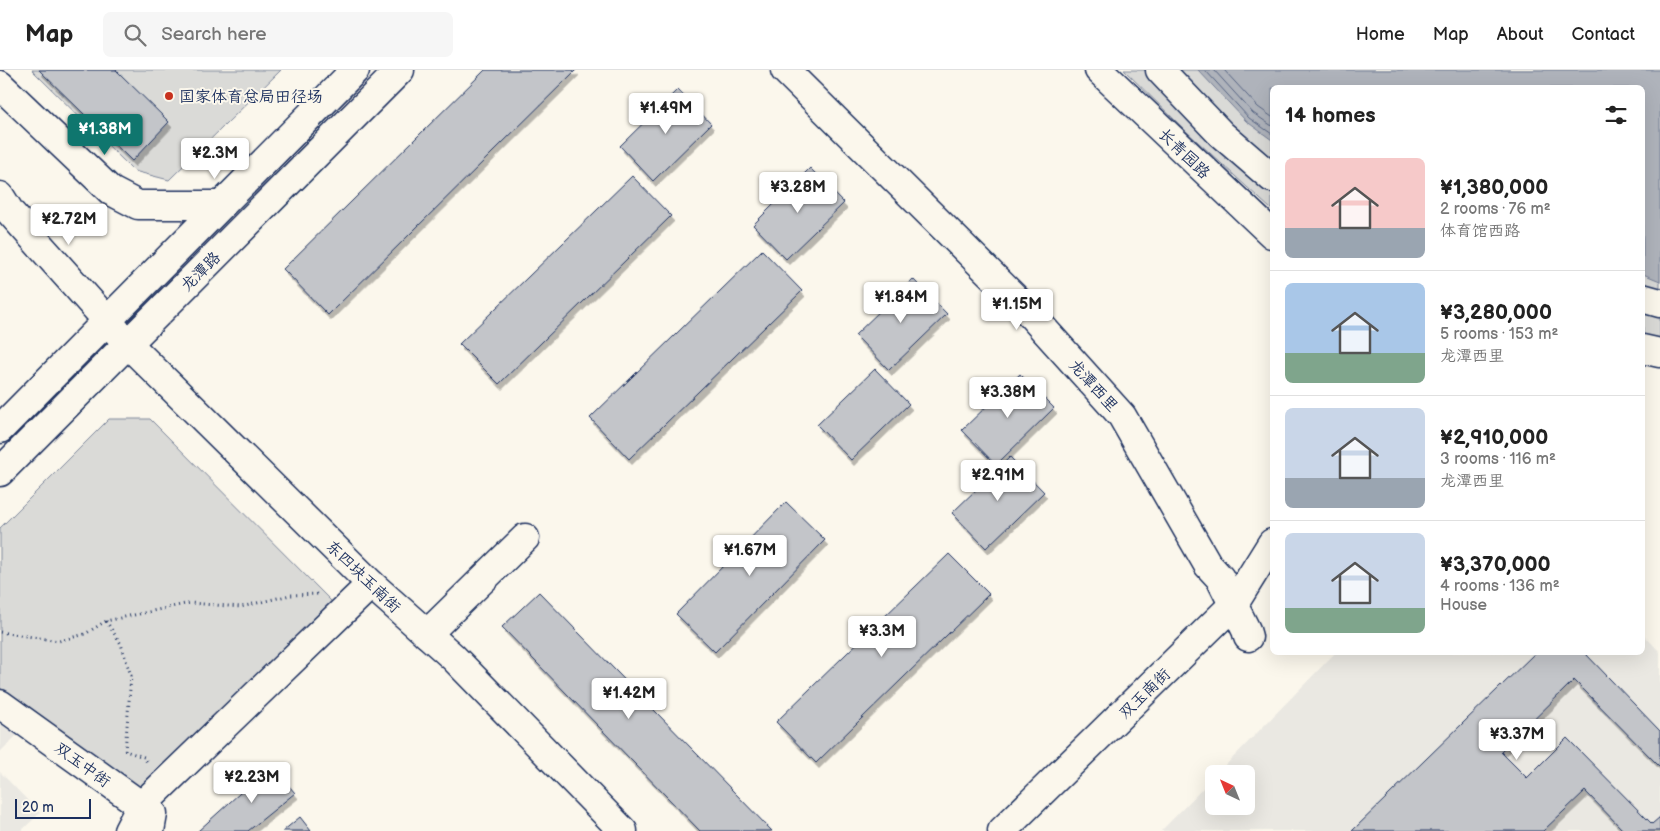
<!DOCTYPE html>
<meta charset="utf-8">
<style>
:root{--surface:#fff;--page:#f6f6f6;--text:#222;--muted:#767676;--line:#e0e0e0;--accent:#0f766e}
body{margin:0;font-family:"Balsamiq Sans","LXGW WenKai TC",sans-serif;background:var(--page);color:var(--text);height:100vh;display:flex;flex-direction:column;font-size:19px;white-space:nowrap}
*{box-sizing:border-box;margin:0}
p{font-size:16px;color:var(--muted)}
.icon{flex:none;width:28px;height:28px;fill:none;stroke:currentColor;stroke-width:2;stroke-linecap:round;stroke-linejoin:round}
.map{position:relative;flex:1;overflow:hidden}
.drawer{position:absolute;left:1270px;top:15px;width:375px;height:570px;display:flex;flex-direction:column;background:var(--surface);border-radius:8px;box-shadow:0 5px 20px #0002}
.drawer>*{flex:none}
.needle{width:32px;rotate:317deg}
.tools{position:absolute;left:1205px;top:695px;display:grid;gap:10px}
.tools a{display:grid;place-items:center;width:50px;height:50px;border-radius:8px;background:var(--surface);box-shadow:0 5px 20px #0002;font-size:25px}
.scale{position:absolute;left:15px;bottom:12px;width:76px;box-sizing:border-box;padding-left:5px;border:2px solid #1b2f5e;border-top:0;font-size:14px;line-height:18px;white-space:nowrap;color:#1b2f5e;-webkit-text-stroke:4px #fbf7ec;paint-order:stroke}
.price{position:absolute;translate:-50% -42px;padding:0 11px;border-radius:5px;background:#fff;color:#222;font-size:16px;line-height:32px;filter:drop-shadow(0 1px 2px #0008)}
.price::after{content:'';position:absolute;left:50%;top:30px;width:15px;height:11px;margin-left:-8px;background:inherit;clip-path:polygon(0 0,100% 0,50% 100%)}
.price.selected{background:var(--accent);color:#fff}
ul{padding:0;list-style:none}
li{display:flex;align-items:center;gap:15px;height:125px;padding:0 15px}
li+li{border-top:1px solid var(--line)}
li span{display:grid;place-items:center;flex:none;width:140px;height:100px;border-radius:8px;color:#555}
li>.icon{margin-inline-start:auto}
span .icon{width:60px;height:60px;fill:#fffc;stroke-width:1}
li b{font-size:21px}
h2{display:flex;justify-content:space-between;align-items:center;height:60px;padding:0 15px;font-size:21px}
header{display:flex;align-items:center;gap:30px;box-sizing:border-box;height:70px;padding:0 25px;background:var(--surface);border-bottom:1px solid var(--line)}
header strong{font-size:24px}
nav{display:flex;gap:28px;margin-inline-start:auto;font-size:18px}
.search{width:350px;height:45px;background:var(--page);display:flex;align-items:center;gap:12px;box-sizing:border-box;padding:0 18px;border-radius:8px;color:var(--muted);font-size:19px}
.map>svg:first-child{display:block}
</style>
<header>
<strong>Map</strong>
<div class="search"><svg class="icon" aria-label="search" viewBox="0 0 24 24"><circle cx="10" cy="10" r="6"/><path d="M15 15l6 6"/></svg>Search here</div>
<nav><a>Home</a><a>Map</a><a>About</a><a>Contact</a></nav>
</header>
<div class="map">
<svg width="1660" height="761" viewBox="0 0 1660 761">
<defs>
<filter id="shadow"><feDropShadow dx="3" dy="5.5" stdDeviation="0" flood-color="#0004"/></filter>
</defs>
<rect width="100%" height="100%" fill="#fbf7ec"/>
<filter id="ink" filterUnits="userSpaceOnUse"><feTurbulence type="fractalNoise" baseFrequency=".02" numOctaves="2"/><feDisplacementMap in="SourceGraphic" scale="10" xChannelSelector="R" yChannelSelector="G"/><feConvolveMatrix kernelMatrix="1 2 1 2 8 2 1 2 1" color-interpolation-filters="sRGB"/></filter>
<g filter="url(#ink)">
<g fill="#eae8e2">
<path d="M 1643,564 L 1660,582 L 1660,761 L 1161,761 L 1214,707 L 1214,736 L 1246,736 L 1246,704 L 1217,704 L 1335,583 L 1642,582 Z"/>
<path d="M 0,646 L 18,664 L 0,682 Z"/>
<path d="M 0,702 L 40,743 L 21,761 L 0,761 Z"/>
</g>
<g fill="#dadad7" stroke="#7a849a">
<path d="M 32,0 L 281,0 L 169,110 L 134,101 Z"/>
<path d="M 1124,0 L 1660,0 L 1660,269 L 1643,265 L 1642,18 L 1272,18 L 1272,140 L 1186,61 Z"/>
<path d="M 109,349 L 150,349 L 338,538 L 153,713 L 136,718 L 0,618 L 0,458 Z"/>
</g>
<path fill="#afb3bb" stroke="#747e96" d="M 1198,0 L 1660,0 L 1660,211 L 1643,204 L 1642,18 L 1272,18 L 1272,70 L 1246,51 Z"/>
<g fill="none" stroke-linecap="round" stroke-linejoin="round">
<g stroke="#566483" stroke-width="1">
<path d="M 1205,0 L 1249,48 L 1272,64"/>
<path d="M 1214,0 L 1253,43 L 1272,56"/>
<path d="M 1224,0 L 1258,37 L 1272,47"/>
</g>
</g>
<g fill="#c3c5c9" stroke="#1b2f5e" filter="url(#shadow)">
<path d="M 39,0 L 116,0 L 169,52 L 132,91 Z"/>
<path d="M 485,0 L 576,0 L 328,245 L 283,199 Z"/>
<path d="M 678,19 L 711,54 L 653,111 L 620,76 Z"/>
<path d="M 810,98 L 844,133 L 786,189 L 753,155 Z"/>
<path d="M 632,106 L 671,146 L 499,314 L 459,274 Z"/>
<path d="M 762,180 L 802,221 L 629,389 L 590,348 Z"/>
<path d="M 913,209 L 947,244 L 889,300 L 855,265 Z"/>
<path d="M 875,299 L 909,334 L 851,390 L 817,355 Z"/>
<path d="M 1020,304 L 1054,338 L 996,395 L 962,360 Z"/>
<path d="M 1010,387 L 1044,422 L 986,478 L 952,443 Z"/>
<path d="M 786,432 L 825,470 L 715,582 L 676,544 Z"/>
<path d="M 949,484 L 989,524 L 816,693 L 776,652 Z"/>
<path d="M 539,522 L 772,761 L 700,761 L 502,557 Z"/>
<path d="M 1536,582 L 1584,582 L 1660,661 L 1660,697 L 1574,610 L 1501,682 L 1527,708 L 1567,668 L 1652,754 L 1660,747 L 1660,761 L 1624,761 L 1585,721 L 1543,761 L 1352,761 Z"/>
<path d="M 271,695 L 295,723 L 248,761 L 198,761 Z"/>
<path d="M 300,747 L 311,761 L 283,761 Z"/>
</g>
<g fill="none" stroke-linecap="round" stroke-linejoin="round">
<g stroke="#1b2f5e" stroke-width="31">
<g id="minor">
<path d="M 785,0 L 1022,235 L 1122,346 L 1208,495 L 1220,508 L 1246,560 L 1248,567"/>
<path d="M 1099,0 L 1272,164"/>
<path d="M 1160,0 L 1221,64 L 1272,108"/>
<path d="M 0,15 L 111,121 L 138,135 L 220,135"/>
<path d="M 0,126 L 10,142 L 128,274 L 371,514 L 453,587 L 623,761"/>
<path d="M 1642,228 L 1660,233"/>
<path d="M 1642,279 L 1660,283"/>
<path d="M 0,359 L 355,0"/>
<path d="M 0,402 L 400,0"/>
<path d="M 427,564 L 525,468"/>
<path d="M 0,634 L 153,744 L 150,761"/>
<path d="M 128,761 L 141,736 L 371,514"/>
<path d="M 1002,761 L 1234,534 L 1272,473"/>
</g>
</g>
<g stroke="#1b2f5e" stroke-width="3" stroke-dasharray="1 4" stroke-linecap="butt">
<path d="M 106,551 L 121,574 L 131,606 L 125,681 L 144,687 L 148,694"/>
<path d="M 0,562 L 59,571 L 85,564 L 106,551 L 190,533 L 241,537 L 290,525 L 321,524"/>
</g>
<use href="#minor" stroke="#fbf7ec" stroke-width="28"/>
</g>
</g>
<circle fill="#c8321e" stroke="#fbf7ec" stroke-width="2" cx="169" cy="26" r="5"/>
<g text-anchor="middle" stroke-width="4" stroke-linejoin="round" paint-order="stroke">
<g font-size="16" fill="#1b2f5e" stroke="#fbf7ec" text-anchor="start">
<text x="179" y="32">国家体育总局田径场</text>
</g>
<g font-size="16" fill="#1b2f5e" stroke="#fbf7ec">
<text transform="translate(1185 83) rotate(44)" y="6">长青园路</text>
<text transform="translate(200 201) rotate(-45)" y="6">龙潭路</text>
<text transform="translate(1094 315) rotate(48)" y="6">龙潭西里</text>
<text transform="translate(364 506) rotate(44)" y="6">东四块玉南街</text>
<text transform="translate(1144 623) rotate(-44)" y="6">双玉南街</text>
<text transform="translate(83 694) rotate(36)" y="6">双玉中街</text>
</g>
</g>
</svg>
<div class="tools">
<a><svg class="needle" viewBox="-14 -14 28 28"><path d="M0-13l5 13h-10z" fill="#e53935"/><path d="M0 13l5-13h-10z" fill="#767676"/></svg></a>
</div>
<div class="scale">20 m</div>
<b class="price" style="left:666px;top:65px">¥1.49M</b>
<b class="price selected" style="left:105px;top:86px">¥1.38M</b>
<b class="price" style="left:215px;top:110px">¥2.3M</b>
<b class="price" style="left:798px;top:144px">¥3.28M</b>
<b class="price" style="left:69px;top:176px">¥2.72M</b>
<b class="price" style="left:901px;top:254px">¥1.84M</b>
<b class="price" style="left:1017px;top:261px">¥1.15M</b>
<b class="price" style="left:1008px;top:349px">¥3.38M</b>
<b class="price" style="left:998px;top:432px">¥2.91M</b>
<b class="price" style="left:750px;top:507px">¥1.67M</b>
<b class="price" style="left:882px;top:588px">¥3.3M</b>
<b class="price" style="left:629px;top:650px">¥1.42M</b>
<b class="price" style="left:1517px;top:691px">¥3.37M</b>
<b class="price" style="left:252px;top:734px">¥2.23M</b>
<section class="drawer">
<h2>14 homes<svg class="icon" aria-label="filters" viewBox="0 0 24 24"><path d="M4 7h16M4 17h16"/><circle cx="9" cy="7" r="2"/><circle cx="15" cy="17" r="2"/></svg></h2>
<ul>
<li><span style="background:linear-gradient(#f6c9c9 70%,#9aa5b1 0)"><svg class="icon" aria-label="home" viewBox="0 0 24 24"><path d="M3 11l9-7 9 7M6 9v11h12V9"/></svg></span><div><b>¥1,380,000</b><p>2 rooms · 76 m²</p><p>体育馆西路</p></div></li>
<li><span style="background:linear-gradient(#a9c7e8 70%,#7fa58c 0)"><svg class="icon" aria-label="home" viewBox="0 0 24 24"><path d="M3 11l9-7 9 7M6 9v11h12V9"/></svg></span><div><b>¥3,280,000</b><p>5 rooms · 153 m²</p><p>龙潭西里</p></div></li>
<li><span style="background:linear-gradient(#c9d6e8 70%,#9aa5b1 0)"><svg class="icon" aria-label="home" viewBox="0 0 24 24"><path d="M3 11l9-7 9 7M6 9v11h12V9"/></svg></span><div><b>¥2,910,000</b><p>3 rooms · 116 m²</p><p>龙潭西里</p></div></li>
<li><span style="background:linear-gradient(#c9d6e8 75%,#7fa58c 0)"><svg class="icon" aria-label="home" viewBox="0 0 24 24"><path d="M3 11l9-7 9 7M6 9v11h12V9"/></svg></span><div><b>¥3,370,000</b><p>4 rooms · 136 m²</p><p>House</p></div></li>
</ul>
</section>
</div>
